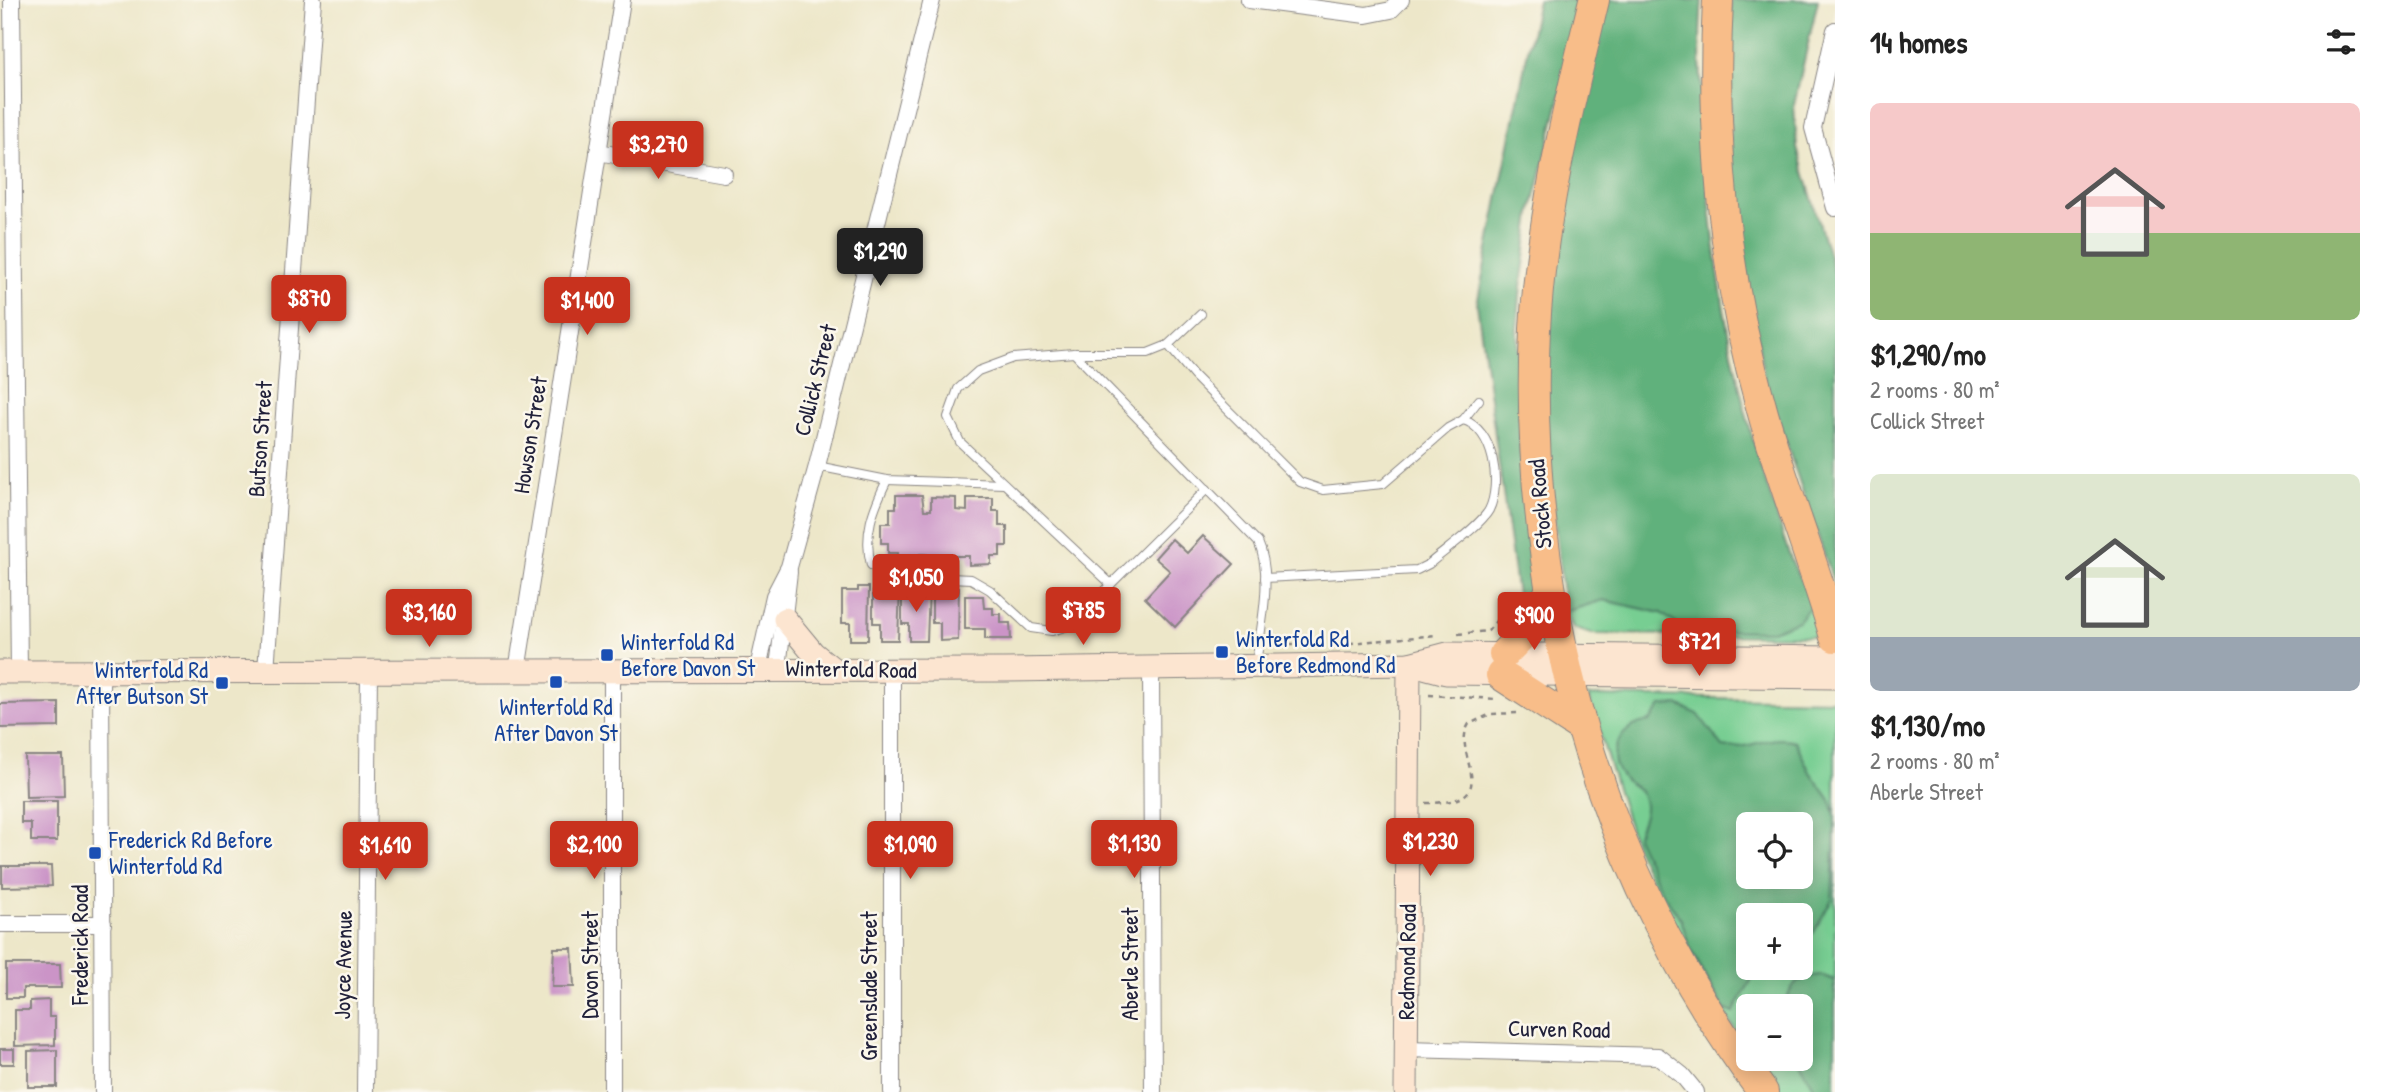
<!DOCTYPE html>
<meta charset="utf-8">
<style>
:root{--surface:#fff;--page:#f2f2f2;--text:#222;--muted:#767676;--accent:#c8321e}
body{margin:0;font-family:"Patrick Hand",sans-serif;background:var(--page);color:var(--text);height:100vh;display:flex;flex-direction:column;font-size:26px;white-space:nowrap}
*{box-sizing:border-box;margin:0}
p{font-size:23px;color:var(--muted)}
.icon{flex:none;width:38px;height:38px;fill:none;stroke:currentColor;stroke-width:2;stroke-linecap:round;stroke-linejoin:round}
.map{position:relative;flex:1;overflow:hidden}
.drawer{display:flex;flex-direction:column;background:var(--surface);width:560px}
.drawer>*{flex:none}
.controls{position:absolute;left:1736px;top:812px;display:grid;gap:14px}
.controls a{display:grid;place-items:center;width:77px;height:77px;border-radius:10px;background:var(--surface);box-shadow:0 4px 18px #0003;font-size:35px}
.price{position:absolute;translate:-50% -60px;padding:0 16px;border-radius:7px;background:var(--accent);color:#fff;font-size:23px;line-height:46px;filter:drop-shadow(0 2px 4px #0008)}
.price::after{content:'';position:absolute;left:50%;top:42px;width:21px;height:16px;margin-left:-10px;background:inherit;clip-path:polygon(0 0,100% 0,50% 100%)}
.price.selected{background:#222;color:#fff}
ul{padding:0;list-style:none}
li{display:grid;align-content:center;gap:14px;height:371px;padding:0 35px}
li span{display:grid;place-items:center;height:217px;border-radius:10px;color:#555}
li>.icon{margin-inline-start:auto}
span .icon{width:126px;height:126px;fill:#fffc;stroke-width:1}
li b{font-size:30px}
h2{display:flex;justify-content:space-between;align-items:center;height:84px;padding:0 35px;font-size:30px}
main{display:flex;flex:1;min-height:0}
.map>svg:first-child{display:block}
</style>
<main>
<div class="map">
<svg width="1835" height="1092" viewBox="0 0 1835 1092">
<rect width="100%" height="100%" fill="#fbf7ec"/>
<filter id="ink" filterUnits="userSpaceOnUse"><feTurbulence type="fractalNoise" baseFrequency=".0143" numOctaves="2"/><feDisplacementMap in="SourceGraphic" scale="14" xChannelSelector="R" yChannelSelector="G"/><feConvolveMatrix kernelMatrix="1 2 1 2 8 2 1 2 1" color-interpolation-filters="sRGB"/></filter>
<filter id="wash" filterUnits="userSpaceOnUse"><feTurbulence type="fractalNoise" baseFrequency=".00686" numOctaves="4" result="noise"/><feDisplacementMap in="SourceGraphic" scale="28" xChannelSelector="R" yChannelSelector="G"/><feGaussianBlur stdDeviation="1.57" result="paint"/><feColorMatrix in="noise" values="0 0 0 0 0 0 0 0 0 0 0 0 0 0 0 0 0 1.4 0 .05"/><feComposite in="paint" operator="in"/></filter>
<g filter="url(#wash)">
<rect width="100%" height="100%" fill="#ede7c9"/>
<g fill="#77ce92" stroke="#4c7866" stroke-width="2" fill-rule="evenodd">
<path d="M 1603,600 L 1662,613 L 1685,630 L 1772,631 L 1814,601 L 1821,636 L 1591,634 L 1573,628 L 1565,612 Z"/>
<path d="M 1588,696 L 1835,700 L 1835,1092 L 1778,1092 L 1753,1059 L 1801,1059 L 1801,1006 L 1748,1006 L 1748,1052 L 1673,926 L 1635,845 ZM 1748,824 L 1801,824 L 1801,877 L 1748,877 ZM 1748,915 L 1801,915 L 1801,968 L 1748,968 Z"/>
</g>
<g fill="#61b17c" stroke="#426a5c" stroke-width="2" fill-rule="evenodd">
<path d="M 1538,0 L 1584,0 L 1531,214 L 1521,286 L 1517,329 L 1520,447 L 1527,531 L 1536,588 L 1528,608 L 1517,595 L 1477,304 Z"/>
<path d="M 1605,0 L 1702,0 C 1698,42 1701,85 1704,128 C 1711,256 1731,382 1773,504 C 1784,538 1792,572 1814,601 L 1798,621 L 1772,631 L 1685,630 L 1661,613 L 1603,600 L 1565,612 L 1543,420 L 1557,209 Z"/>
<path d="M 1731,0 L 1818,0 L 1794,105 L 1797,148 L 1835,276 L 1835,586 L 1764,378 L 1730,173 Z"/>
<path d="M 1678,705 L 1698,714 L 1723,747 C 1748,751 1770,733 1795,741 L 1810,772 L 1831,801 L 1835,815 L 1832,899 L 1814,932 L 1801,942 L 1801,915 L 1748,915 L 1748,968 L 1758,968 L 1733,1013 L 1724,1009 L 1690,948 L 1681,919 L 1661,891 L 1636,837 C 1640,825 1648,812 1644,800 C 1641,788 1634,788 1626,781 C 1600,757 1621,724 1650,721 L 1661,706 ZM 1748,824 L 1801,824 L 1801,877 L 1748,877 Z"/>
<path d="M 1820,975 L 1835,980 L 1835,1092 L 1817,1092 L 1798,1059 L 1801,1059 L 1801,1006 L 1785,1006 C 1789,985 1799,977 1820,975 Z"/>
</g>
<g id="blocks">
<g fill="#cb94c7">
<path d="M 896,495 L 922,495 L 924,510 L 931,510 L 931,497 L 956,498 L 956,510 L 967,511 L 967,498 L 993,498 L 993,511 L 999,511 L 999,526 L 1007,526 L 1007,546 L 1000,546 L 1000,556 L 991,556 L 991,564 L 969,565 L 969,556 L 954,556 L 954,564 L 933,564 L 933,556 L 924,554 L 920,554 L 920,562 L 898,562 L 898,553 L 888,553 L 888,543 L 881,543 L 881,523 L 890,523 L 890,508 L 896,508 Z"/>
<path d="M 1203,536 L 1234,564 L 1175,627 L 1145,598 L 1170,571 L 1155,558 L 1172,539 L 1187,553 Z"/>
<path d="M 858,587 L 869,587 L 868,640 L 850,640 L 850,623 L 842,623 L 842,591 L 858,591 Z"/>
<path d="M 889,587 L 900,587 L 898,640 L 880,640 L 880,623 L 873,623 L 873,591 L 889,591 Z"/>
<path d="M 948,587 L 959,587 L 958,640 L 940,641 L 940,623 L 932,623 L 932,592 L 948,592 Z"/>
<path d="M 917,588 L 929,588 L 927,641 L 909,641 L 909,624 L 902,624 L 902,593 L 917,593 Z"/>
<path d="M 965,596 L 983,596 L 984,608 L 993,608 L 993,614 L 1001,614 L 1001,623 L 1010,623 L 1011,639 L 985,639 L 985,629 L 965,629 Z"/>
<path d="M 59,703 L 59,727 L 0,728 L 0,704 Z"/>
<path d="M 25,756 L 63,756 L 64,796 L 26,797 Z"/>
<path d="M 21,801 L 57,801 L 57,841 L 31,841 L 31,823 L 21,823 Z"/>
<path d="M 2,866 L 51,866 L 52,886 L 2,887 Z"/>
<path d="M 554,948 L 572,948 L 574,987 L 552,987 Z"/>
<path d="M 6,964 L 60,964 L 61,988 L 23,988 L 23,998 L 6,998 Z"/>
<path d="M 49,1000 L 49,1017 L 55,1017 L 55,1045 L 15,1046 L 15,1010 L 30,1010 L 30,1001 Z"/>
<rect x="0" y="1049" width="14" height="15"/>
<path d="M 57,1050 L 57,1087 L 28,1087 L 28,1051 Z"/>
</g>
</g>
</g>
<g filter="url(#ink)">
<use href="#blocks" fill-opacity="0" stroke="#888482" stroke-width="2"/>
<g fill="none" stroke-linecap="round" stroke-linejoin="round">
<g stroke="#888482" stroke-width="10">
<g id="lane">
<path d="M 1168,345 L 1194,376 L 1300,482 L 1323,490 L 1383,484 L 1448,428 L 1463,420 C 1494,429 1502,484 1489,510 C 1480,526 1444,551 1429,564 L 1417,570 L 1265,578"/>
<path d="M 1074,353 L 1258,542 C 1274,577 1260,628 1256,665"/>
<path d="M 1463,420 L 1479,400"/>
<path d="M 817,466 L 887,480 L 1004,484"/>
<path d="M 887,480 C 873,509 863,534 871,565 L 887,575 L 971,579 L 990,590 L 1031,628 L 1052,631 L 1077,623 L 1111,584 L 1207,489"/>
<path d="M 1111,584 L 960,442 L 948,417 L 958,389 L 978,371 L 1013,358 L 1074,353 L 1148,353 L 1168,345 L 1201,314"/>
</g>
</g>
<g stroke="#888482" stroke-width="18">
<g id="street">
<path d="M 12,0 L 19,672"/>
<path d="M 1249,0 L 1366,15 L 1391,10 L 1401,0"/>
<path d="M 1835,30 L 1813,128 L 1835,208"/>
<path d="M 598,152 L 724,174"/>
<path d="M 758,668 L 774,596 L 789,567 L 817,466 L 932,0"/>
<path d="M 778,668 L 789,572"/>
<path d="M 1151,668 L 1153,1092"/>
<path d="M 612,670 L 612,1092"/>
<path d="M 266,671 L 313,0"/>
<path d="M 517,671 L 622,0"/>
<path d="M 101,672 L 103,1092"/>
<path d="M 0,924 L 103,924"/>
<path d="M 1406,1049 L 1658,1056 L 1682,1075 L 1696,1092"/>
<path d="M 365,1092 L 369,671"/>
<path d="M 892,1092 L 892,670"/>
</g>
</g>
<g stroke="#888482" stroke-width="25">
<g id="secondary">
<path d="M 785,619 L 813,653 L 833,669"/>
<path d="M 1412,664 L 1446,673 L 1835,677"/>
<path d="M 0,672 L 1005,670 L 1409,664 L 1447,654 L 1835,658"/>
<path d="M 1406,1092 L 1409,664"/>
</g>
</g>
<g stroke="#888482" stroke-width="32">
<g id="highway">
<path d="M 1594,0 C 1568,108 1541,217 1535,329 C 1523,599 1599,874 1763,1092"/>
<path d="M 1718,0 C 1711,138 1724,276 1762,410 C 1783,486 1813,561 1835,637"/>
<path d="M 1504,654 L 1535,622 L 1550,591"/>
<path d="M 1501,675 L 1581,727"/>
</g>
</g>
<g stroke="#888482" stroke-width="2.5" stroke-dasharray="5 5" stroke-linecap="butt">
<path d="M 1458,634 L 1488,631 L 1496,621 L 1506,620"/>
<path d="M 1269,644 L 1340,644 L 1437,635"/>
<path d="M 1429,695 L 1496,699"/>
<path d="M 1426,803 C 1509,803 1449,755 1469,724 L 1491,714 L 1517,713"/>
</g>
<use href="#lane" stroke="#fff" stroke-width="8"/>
<use href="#street" stroke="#fff" stroke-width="16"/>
<use href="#secondary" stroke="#fce5d0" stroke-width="23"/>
<use href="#highway" stroke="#f8bd89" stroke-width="30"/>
</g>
</g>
<g fill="#1a4fb4" stroke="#fbf7ec" stroke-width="2.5">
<rect x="1215" y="645" width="14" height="14" rx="3.5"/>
<rect x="600" y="648" width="14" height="14" rx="3.5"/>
<rect x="549" y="675" width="14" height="14" rx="3.5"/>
<rect x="215" y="676" width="14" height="14" rx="3.5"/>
<rect x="88" y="846" width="14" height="14" rx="3.5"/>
</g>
<g text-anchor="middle" stroke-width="5" stroke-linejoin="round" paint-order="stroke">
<g font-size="23" fill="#22223b" stroke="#fbf7ec">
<text transform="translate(815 380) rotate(-76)" y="8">Collick Street</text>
<text transform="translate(530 435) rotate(-81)" y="8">Howson Street</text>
<text transform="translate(260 439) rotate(-86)" y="8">Butson Street</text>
<text transform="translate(1540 504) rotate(-95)" y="8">Stock Road</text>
<text transform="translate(851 669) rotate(1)" y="8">Winterfold Road</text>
<text transform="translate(80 945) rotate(-90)" y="8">Frederick Road</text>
<text transform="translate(1407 962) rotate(-89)" y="8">Redmond Road</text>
<text transform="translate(1130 964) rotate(-90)" y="8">Aberle Street</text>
<text transform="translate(343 965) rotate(-89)" y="8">Joyce Avenue</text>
<text transform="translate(590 965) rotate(-90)" y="8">Davon Street</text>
<text transform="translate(869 986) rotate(-90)" y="8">Greenslade Street</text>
<text transform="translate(1559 1029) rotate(1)" y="8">Curven Road</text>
</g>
<g font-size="23" fill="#164399" stroke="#fbf7ec" text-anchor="start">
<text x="1236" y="647">Winterfold Rd<tspan x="1236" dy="26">Before Redmond Rd</tspan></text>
<text x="621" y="650">Winterfold Rd<tspan x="621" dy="26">Before Davon St</tspan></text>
<text x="208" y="678" text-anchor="end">Winterfold Rd<tspan x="208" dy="26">After Butson St</tspan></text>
<text x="556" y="715" text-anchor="middle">Winterfold Rd<tspan x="556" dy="26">After Davon St</tspan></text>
<text x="109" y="848">Frederick Rd Before<tspan x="109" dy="26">Winterfold Rd</tspan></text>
</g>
</g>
</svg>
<div class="controls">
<a><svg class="icon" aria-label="locate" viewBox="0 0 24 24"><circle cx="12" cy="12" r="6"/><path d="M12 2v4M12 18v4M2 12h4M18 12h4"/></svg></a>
<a>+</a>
<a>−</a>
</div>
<b class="price" style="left:658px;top:181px">$3,270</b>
<b class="price selected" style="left:880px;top:288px">$1,290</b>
<b class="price" style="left:309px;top:335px">$870</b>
<b class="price" style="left:587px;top:337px">$1,400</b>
<b class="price" style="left:916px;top:614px">$1,050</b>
<b class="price" style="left:1083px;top:647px">$785</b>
<b class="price" style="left:429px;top:649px">$3,160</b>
<b class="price" style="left:1534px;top:652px">$900</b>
<b class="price" style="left:1699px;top:678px">$721</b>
<b class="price" style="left:1430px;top:878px">$1,230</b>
<b class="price" style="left:1134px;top:880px">$1,130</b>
<b class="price" style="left:594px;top:881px">$2,100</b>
<b class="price" style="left:910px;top:881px">$1,090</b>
<b class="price" style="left:385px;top:882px">$1,610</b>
</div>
<section class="drawer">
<h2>14 homes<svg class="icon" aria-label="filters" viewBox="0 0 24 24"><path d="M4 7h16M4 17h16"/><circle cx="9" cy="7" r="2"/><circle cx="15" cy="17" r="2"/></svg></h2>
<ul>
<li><span style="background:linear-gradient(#f6c9c9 60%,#8fb573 0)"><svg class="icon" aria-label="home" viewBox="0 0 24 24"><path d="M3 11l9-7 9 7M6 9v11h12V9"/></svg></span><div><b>$1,290/mo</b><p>2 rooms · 80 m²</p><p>Collick Street</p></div></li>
<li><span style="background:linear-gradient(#dfe7d0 75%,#9aa5b1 0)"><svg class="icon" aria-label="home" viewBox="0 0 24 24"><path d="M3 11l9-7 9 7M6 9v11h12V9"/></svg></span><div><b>$1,130/mo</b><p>2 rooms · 80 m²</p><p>Aberle Street</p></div></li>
</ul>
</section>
</main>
